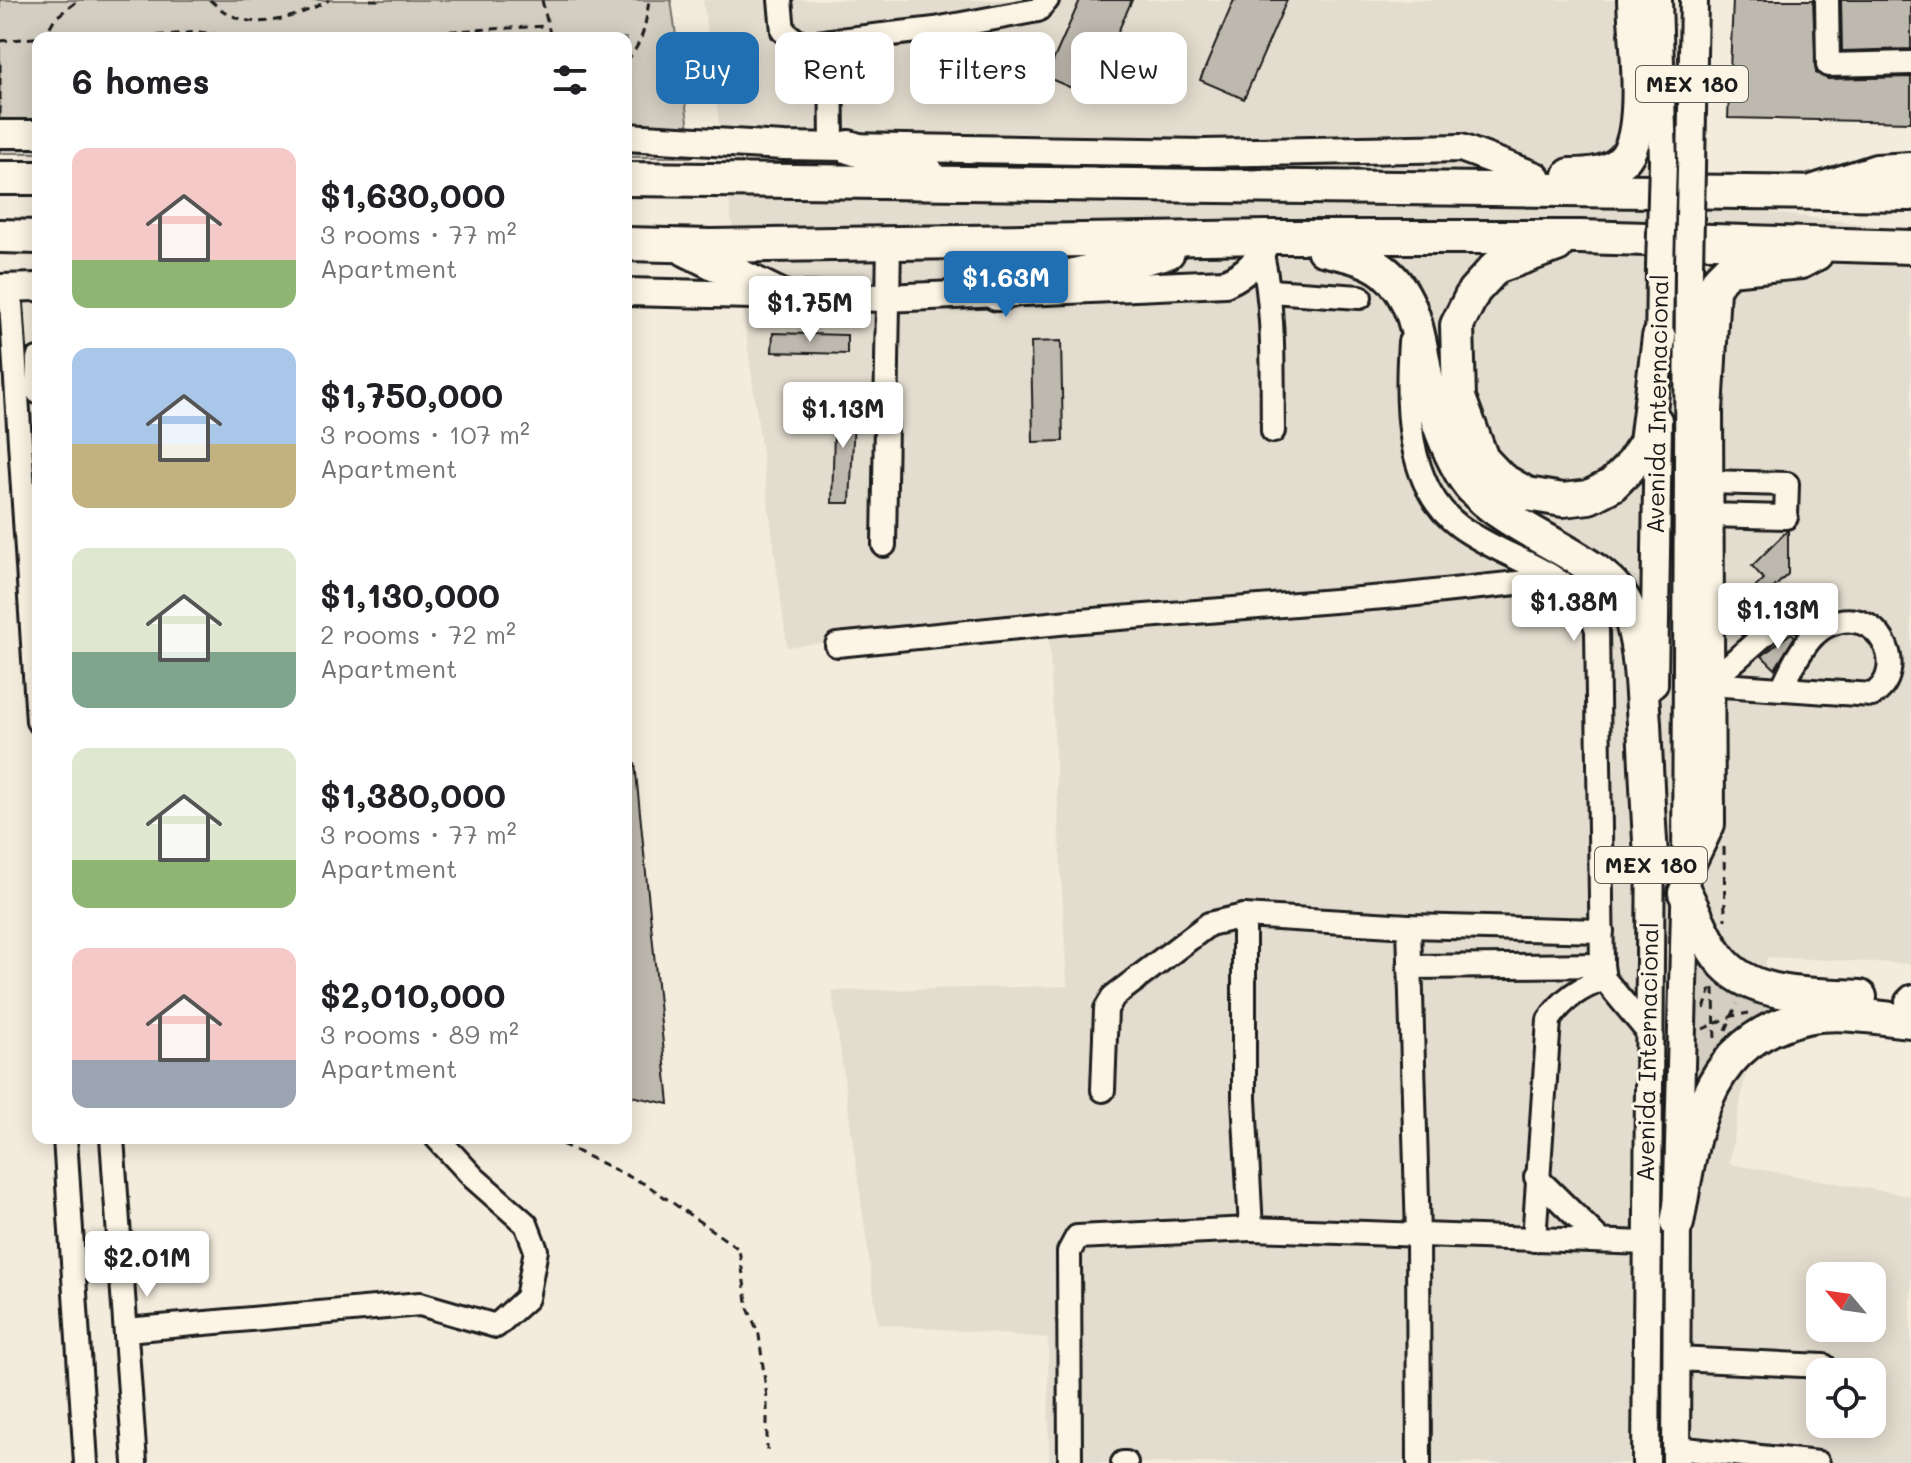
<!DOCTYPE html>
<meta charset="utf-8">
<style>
:root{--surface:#fff;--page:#f6f6f6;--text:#202124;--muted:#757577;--accent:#1f6fb2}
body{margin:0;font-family:Mali,sans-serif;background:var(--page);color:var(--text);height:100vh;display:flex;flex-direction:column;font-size:30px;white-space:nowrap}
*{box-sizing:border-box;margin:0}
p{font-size:26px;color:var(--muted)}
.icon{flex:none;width:44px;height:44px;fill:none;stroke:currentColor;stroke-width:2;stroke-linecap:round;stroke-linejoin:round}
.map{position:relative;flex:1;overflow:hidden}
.panel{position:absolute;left:32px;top:32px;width:600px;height:1112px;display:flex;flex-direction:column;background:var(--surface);border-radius:16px;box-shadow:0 4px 20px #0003}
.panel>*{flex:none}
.top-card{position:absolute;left:656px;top:32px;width:760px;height:72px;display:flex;gap:16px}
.needle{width:52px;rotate:299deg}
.buttons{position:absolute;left:1806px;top:1262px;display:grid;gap:16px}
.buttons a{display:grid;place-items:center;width:80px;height:80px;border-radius:16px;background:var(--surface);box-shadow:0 4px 20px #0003;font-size:40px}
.price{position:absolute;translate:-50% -68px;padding:0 18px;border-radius:8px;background:#fff;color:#222;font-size:26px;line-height:52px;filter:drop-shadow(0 2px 4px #0008)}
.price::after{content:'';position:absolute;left:50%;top:48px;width:24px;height:18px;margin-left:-12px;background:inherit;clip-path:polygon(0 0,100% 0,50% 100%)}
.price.on{background:var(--accent);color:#fff}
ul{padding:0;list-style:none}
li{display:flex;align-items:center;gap:24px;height:200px;padding:0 40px}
li span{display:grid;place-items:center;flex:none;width:224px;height:160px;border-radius:16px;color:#555}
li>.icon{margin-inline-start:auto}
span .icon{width:96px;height:96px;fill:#fffc;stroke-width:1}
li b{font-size:34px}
h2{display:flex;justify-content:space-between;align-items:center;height:96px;padding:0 40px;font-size:34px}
.tag{padding:0 28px;border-radius:16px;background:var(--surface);box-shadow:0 4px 20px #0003;font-size:28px;line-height:72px}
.tag.on{background:var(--accent);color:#fff}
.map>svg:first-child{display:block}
</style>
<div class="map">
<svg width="1911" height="1463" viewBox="0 0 1911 1463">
<rect width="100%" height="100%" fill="#f3ecdd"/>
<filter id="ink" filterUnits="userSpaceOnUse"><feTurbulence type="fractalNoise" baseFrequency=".0125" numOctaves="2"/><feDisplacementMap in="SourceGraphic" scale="16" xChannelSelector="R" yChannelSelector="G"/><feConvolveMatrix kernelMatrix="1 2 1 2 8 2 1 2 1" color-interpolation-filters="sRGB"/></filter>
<g filter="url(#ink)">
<path fill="#e3ddcf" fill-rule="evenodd" d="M 703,0 L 1655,0 L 1658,199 L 1911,230 L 1911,964 L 1767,957 L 1729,1164 L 1911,1196 L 1911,1463 L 1049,1463 L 1048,1338 L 878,1324 L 832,991 L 1067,986 L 1048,617 L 787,647 ZM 1820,1276 L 1872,1276 L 1872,1328 L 1820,1328 ZM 1820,1372 L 1872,1372 L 1872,1424 L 1820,1424 Z"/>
<g fill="#d3cec1" stroke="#78756e" stroke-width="2">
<path d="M 0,0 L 671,0 L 693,157 L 626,157 L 626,38 L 38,38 L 38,153 L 0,153 Z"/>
<path d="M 1694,941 L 1821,1003 L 1691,1098 Z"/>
</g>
<g fill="#beb9ae" stroke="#1c1c1c" stroke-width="2">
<path d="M 1080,0 L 1132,0 L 1090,96 L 1046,77 Z"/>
<path d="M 1234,0 L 1287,0 L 1244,99 L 1200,80 Z"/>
<path d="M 1733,0 L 1813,0 L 1816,73 L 1828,79 L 1911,77 L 1911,122 L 1728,118 Z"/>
<path d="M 1841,0 L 1911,0 L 1911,49 L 1842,51 Z"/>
<path d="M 773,333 L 847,335 L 847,354 L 772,352 Z"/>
<path d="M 1061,341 L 1063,441 L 1033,442 L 1031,342 Z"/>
<path d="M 835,398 L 855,398 L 850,503 L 832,503 Z"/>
<path d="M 1788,530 L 1788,574 L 1750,611 L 1759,620 L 1742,636 L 1730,623 L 1729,612 L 1764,579 L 1752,566 Z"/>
<path d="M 1791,633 L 1795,636 L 1775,669 L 1762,656 Z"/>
<path d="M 635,763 L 669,1104 L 626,1095 L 626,764 Z"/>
</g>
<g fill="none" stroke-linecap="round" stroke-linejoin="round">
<g stroke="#1c1c1c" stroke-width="28">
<g id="minor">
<path d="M 780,0 L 783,31 L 802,45 L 831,41 L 832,147"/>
<path d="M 1827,0 L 1828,65 L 1911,63"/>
<path d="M 831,41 L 935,29 L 1038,10 L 1047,0"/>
<path d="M 1262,254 C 1275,313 1272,372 1273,431"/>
<path d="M 10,287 L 38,721"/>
<path d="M 1270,291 L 1360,297"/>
<path d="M 1410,342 C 1406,401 1405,486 1459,526 C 1486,546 1521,558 1551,576 C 1573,590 1590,605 1597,630 L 1602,965 L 1604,979 L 1648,1032"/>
<path d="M 38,359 L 38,392"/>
<path d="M 1707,482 L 1787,484 L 1786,517 L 1707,515"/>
<path d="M 884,545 L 889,241"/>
<path d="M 837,645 L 1069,622 L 1397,596 L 1554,579"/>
<path d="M 1708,684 L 1872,695 C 1911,672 1880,602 1828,625 C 1806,635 1791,668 1782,689"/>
<path d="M 1708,684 L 1788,614 L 1806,623 L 1826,626"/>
<path d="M 1244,916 L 1244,1099 L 1251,1229 L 1646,1243"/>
<path d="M 1409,926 L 1418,1235 L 1419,1463"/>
<path d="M 1409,967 L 1602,965"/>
<path d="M 1907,1001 L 1911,997"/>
<path d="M 1103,1090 L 1106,1009 L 1114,996 L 1209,924 L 1244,916 L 1409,926 L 1602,931"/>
<path d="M 65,1138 L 86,1463"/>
<path d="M 112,1138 L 135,1463"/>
<path d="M 1536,1177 L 1601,1241"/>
<path d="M 1534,1240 L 1549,1020 C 1564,998 1580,988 1604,979"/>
<path d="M 126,1330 L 420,1304 L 496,1326 L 527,1298 L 536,1250 L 526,1224 L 474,1178 L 437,1138"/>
<path d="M 1676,1359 L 1824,1366"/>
<path d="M 1676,1448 L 1818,1463"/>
<path d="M 1070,1463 L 1069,1252 L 1077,1237 L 1251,1229"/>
<path d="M 1123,1463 L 1126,1463"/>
</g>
</g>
<g stroke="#1c1c1c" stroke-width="32">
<g id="major">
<path d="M 1658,0 L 1663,161"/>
<path d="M 0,134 L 38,134"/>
<path d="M 626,137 L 784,146 L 1204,153 L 1461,148 L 1536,176"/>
<path d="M 1691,167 L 1694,0"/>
<path d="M 1814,188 L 1876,168 L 1911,166"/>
<path d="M 0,288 L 38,287"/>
<path d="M 626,292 L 886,298 L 1225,283 C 1248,273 1259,261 1268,237"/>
<path d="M 1659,356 L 1660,268"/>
<path d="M 1654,684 L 1658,420"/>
<path d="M 1646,1463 L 1651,836"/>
<path d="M 1676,1463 L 1677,1223 L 1686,869 L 1689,266"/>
</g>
</g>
<g stroke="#1c1c1c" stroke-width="38">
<g id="highway">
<path d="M 849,147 L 927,172"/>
<path d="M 1570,175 C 1588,175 1609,174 1623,160 C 1649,134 1635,37 1634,0"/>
<path d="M 0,178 L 38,178"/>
<path d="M 626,179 L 1911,194"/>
<path d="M 0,236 L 38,237"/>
<path d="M 626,244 L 711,246 L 1268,237 L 1580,237 L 1911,247"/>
<path d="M 1557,245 L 1496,267 L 1474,291 L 1457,325 L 1459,398 L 1482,459 L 1501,479 L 1527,494 L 1563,500 L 1589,497 L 1612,485 L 1629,468 L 1646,442 L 1659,337"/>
<path d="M 1323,249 C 1344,254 1368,258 1385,272 C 1420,301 1420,354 1430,395 C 1438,424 1448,453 1465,479 C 1500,532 1610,556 1628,609 C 1641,646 1641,685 1644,723 C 1646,768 1648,812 1651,856"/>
<path d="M 687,250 L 783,297"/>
<path d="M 997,294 L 1168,252"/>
<path d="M 1686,869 L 1708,824 L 1706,411 L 1713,290 L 1719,279 L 1729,269 L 1801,262 L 1816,254"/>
<path d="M 1685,893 C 1696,914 1705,940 1720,959 C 1751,999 1815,994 1860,997"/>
<path d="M 1677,1223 C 1694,1133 1700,1041 1807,1017 C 1840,1010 1878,1018 1911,1021"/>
</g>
</g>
<g stroke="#1c1c1c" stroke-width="3" stroke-dasharray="8 6" stroke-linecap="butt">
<path d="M 210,0 C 216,5 223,12 231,15 C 261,31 302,15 329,0"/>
<path d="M 370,0 L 383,0"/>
<path d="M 542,0 L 551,38"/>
<path d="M 129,38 L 199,32 L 242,38"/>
<path d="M 324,38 L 547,26"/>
<path d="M 0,41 L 44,37 L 55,18 L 79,0"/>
<path d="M 626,61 C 643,44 646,23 649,0"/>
<path d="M 0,64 L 0,115"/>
<path d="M 1724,847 L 1725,920"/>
<path d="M 1714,988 L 1715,1044"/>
<path d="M 1704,1009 L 1712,986"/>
<path d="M 1703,1029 L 1732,1016 L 1749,1013"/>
<path d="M 1726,1030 L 1737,1004"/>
<path d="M 549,1138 L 647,1185 L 739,1249 L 748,1308 L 759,1335 L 767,1398 L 767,1450"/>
</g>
<use href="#minor" stroke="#fcf5e5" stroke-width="22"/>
<use href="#major" stroke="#fcf5e5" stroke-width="26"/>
<use href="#highway" stroke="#fcf5e5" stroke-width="32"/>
<g stroke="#1c1c1c" stroke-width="32" stroke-linecap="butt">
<g id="major-bridge">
<path d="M 1689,266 L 1691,167"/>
<path d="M 1660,268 L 1663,161"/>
</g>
</g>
<use href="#major-bridge" stroke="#fcf5e5" stroke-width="26"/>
</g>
</g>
<g text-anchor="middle" stroke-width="6" stroke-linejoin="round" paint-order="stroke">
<g fill="#fcf5e5" stroke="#5f5d58" stroke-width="2">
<rect x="1636" y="66" width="112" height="36" rx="6"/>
<rect x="1595" y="847" width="112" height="36" rx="6"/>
</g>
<g font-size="22" font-weight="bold" fill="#1c1c1c">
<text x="1692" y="92">MEX 180</text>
<text x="1651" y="873">MEX 180</text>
</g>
<g font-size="24" fill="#1c1c1c" stroke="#fcf5e5">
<text transform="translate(1658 404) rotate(-89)" y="8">Avenida Internacional</text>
<text transform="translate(1648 1052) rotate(-89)" y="8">Avenida Internacional</text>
</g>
</g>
</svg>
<div class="buttons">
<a><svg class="needle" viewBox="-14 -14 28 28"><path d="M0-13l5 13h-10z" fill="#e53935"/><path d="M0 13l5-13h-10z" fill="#757577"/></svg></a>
<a><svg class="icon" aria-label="locate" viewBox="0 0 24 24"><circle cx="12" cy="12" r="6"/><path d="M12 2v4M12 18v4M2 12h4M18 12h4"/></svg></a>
</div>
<b class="price on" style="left:1006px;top:319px">$1.63M</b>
<b class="price" style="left:810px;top:344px">$1.75M</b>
<b class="price" style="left:843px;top:450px">$1.13M</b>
<b class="price" style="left:1574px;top:643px">$1.38M</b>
<b class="price" style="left:1778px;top:651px">$1.13M</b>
<b class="price" style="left:147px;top:1299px">$2.01M</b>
<div class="top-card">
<a class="tag on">Buy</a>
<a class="tag">Rent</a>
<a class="tag">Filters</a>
<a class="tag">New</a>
</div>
<section class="panel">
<h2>6 homes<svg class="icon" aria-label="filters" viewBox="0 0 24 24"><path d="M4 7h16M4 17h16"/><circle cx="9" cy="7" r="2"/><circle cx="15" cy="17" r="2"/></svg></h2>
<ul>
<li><span style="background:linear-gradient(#f6c9c9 70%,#8fb573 0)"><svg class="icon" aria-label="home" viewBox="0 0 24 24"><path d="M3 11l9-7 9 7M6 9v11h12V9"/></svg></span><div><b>$1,630,000</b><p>3 rooms · 77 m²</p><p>Apartment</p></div></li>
<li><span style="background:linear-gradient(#a9c7e8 60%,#c2b280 0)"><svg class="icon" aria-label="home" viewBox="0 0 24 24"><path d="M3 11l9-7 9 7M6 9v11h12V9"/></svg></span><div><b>$1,750,000</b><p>3 rooms · 107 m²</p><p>Apartment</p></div></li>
<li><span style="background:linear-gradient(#dfe7d0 65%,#7fa58c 0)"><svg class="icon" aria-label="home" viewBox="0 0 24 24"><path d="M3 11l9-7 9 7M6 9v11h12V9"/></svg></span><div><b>$1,130,000</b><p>2 rooms · 72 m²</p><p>Apartment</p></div></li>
<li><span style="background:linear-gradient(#dfe7d0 70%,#8fb573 0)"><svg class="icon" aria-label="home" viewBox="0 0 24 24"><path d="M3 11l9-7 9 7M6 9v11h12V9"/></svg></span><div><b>$1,380,000</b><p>3 rooms · 77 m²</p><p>Apartment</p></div></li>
<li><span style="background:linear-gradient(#f6c9c9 70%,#9aa5b1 0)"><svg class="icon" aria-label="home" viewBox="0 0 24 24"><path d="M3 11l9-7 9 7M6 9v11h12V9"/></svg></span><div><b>$2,010,000</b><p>3 rooms · 89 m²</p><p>Apartment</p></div></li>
</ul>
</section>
</div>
